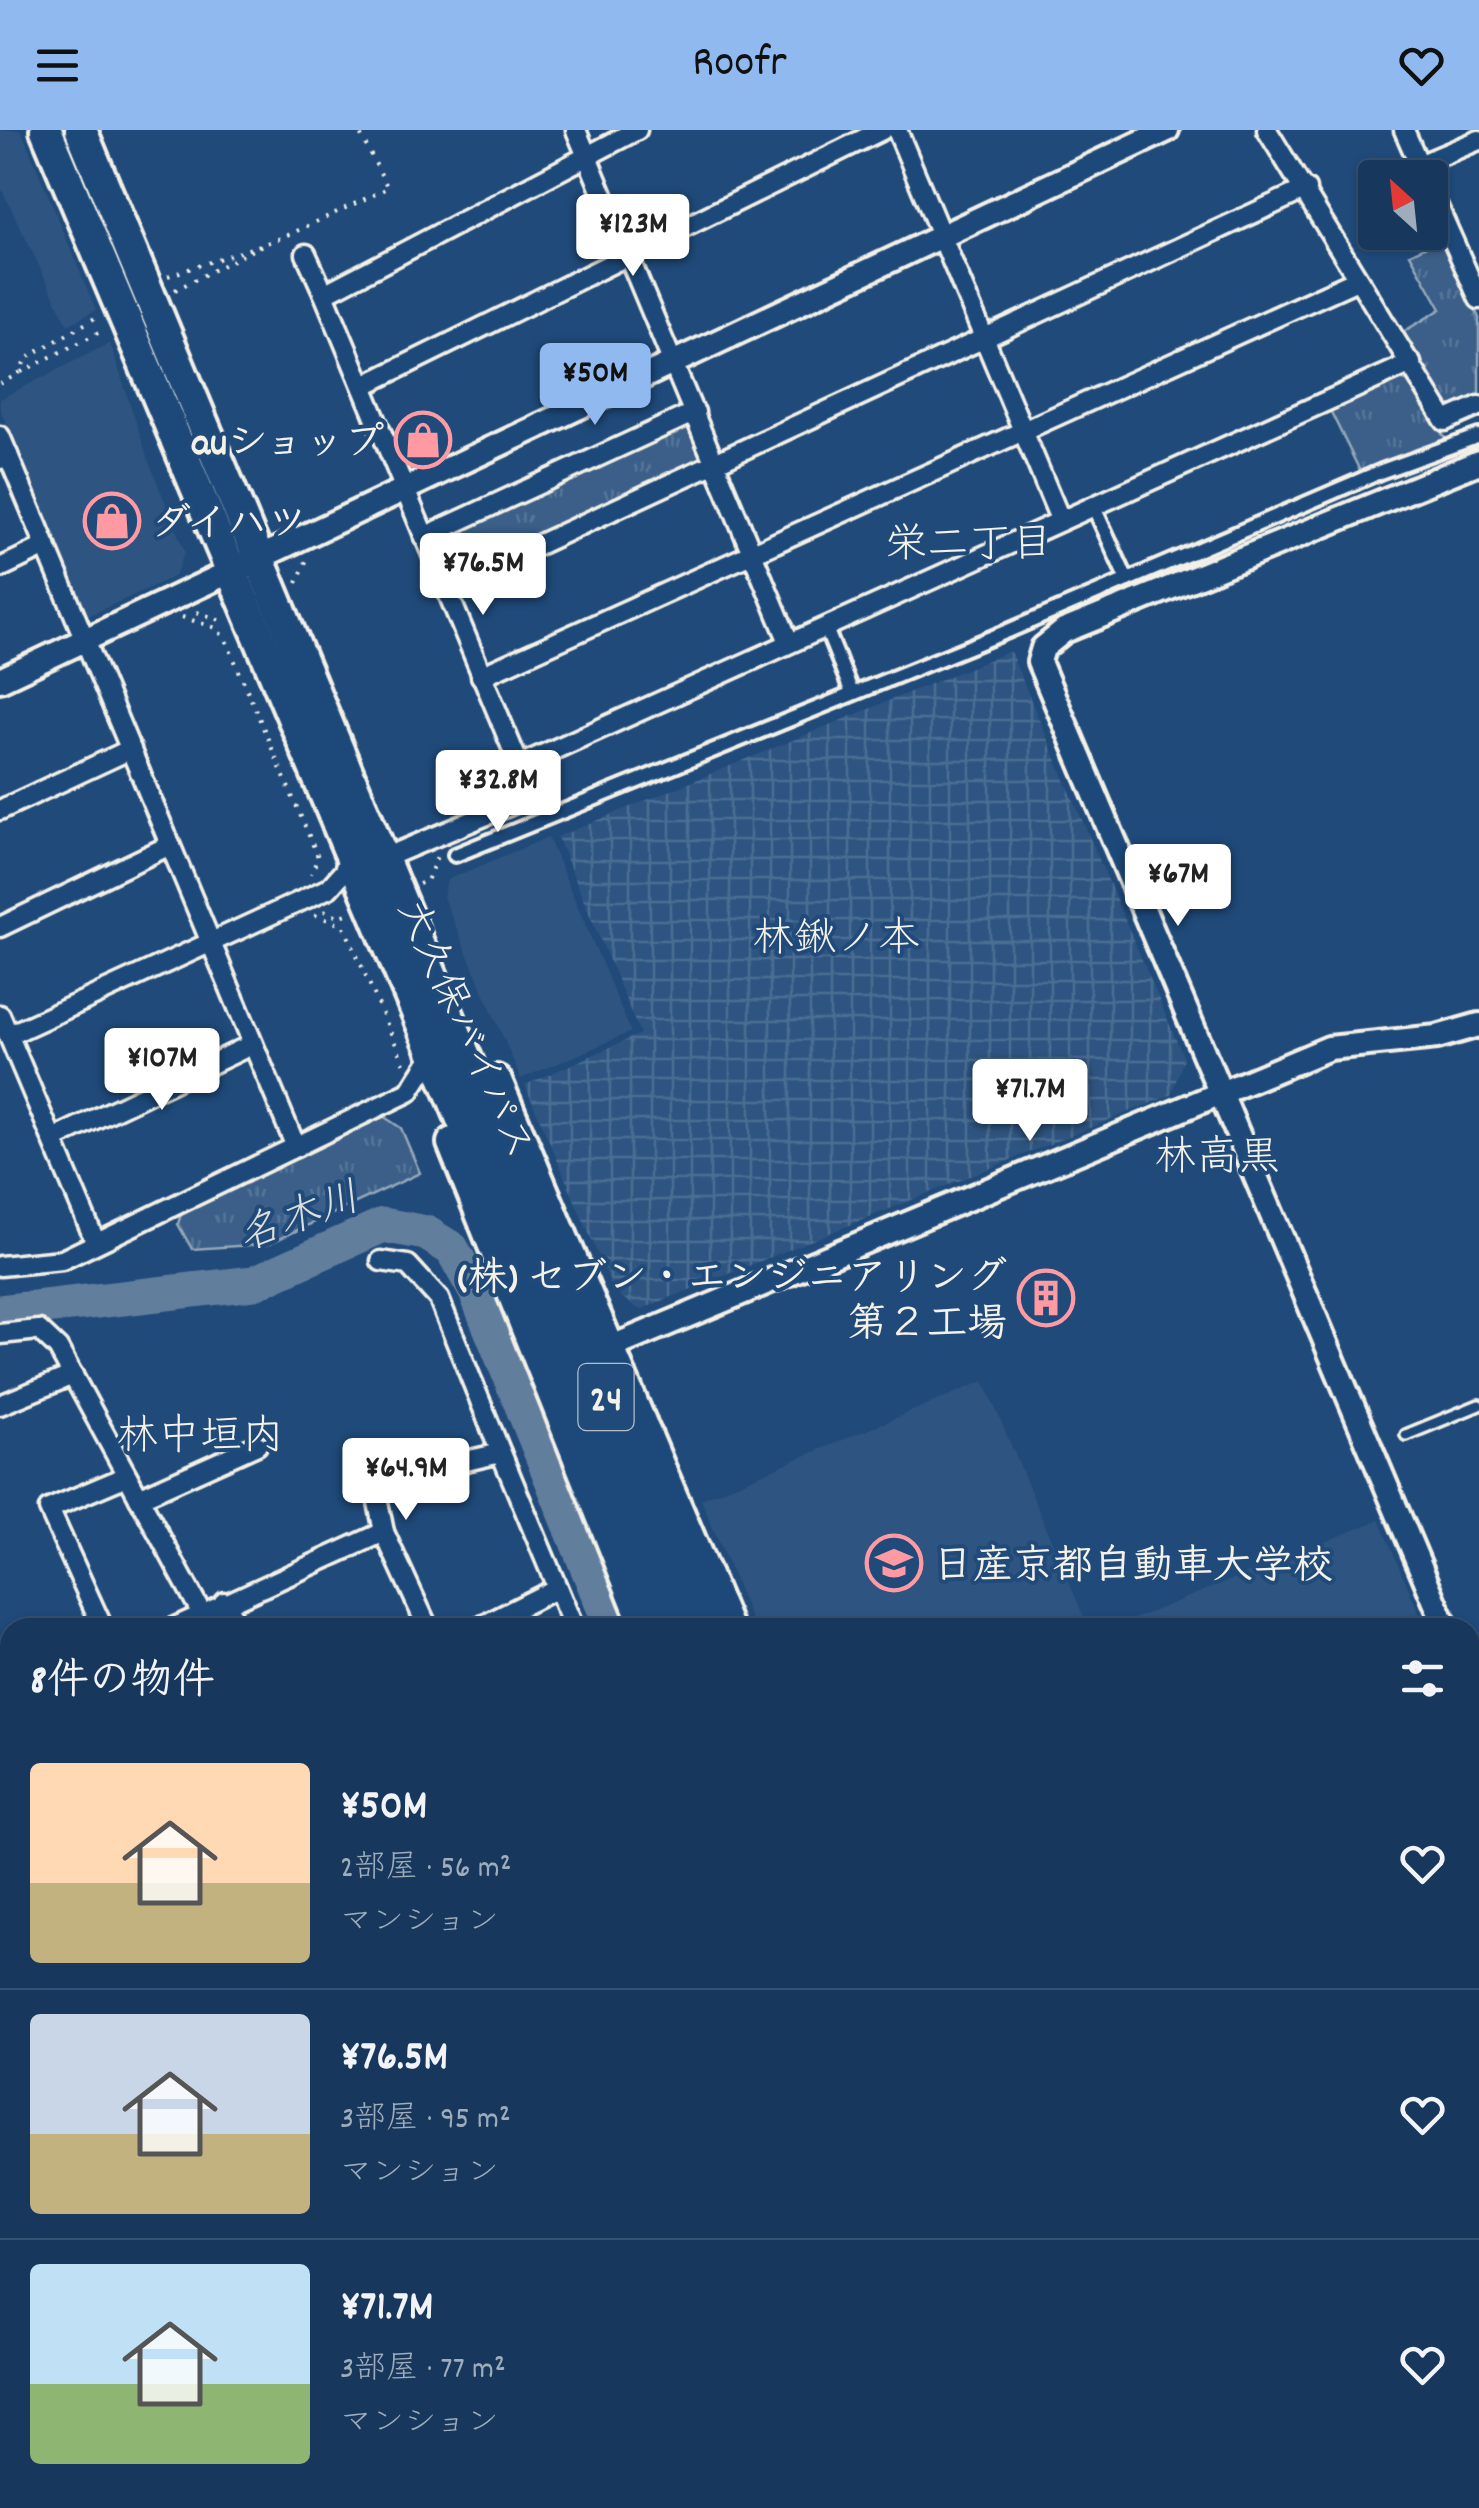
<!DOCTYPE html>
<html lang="ja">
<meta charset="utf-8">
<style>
:root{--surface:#17385c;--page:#244365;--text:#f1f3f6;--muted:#9eacbb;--line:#365272;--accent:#90b9f0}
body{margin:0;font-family:Dekko,"Klee One",sans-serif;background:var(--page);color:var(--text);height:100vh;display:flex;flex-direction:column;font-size:38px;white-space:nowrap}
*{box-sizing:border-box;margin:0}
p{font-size:32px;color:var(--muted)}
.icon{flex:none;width:55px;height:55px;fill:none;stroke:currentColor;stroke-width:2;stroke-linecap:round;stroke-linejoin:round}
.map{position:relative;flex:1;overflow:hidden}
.panel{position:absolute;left:0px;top:1488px;width:1480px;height:892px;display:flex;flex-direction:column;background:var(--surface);border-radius:30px 30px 0 0;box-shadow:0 2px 8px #0004,0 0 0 2px var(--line)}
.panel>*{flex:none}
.needle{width:65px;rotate:333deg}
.buttons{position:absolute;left:1358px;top:30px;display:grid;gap:20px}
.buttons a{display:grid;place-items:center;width:90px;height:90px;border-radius:10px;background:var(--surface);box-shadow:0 2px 8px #0004,0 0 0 2px var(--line);font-size:50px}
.price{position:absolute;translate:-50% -85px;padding:0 22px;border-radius:10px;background:#fff;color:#222;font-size:32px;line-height:65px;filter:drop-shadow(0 2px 5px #0008)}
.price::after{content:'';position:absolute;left:50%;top:60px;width:30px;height:22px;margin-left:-15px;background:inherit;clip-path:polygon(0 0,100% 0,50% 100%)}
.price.active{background:var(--accent);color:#111}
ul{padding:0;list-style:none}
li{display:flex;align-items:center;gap:30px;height:250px;padding:0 30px}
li+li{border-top:2px solid var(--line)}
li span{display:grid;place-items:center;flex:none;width:280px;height:200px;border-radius:10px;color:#555}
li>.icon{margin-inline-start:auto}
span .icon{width:120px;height:120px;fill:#fffc;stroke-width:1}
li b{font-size:42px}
h2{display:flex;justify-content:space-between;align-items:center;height:120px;padding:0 30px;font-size:42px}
header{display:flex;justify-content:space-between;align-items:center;height:130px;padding:0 30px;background:var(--accent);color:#111;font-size:45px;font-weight:600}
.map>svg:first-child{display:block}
</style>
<header><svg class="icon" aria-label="menu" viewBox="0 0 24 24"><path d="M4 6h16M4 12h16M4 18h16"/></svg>Roofr<svg class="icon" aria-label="heart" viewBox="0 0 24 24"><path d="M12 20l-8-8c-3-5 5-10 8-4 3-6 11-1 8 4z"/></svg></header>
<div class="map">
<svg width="1479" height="2378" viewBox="0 0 1479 2378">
<defs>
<pattern id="industrial-grid" width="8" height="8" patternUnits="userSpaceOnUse" patternTransform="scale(2.5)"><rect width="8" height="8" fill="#2d5581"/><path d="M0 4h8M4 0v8" fill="none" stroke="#4c6e93"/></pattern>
<pattern id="park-tufts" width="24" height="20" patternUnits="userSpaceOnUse" patternTransform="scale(2.5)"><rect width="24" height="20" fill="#3a5f88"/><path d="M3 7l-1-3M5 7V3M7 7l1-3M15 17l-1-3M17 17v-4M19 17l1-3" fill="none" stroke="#577699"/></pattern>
</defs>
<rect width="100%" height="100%" fill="#1f4a7a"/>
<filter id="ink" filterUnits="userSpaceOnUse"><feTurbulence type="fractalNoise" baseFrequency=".01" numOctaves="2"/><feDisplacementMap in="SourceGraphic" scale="20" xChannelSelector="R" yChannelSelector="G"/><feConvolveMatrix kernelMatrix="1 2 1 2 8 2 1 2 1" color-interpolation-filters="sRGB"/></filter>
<g filter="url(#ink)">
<g fill="#2d5581">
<path d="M 0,0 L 21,0 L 96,180 L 68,195 L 0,56 Z"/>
<path d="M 110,213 L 148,329 L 185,422 L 175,446 L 86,487 L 0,279 L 0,269 Z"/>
<path d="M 548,707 L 631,902 L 521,949 L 443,767 L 447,750 Z"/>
<path d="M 984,1251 L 1088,1497 L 754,1497 L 701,1369 Z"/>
<path d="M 1379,1390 L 1425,1497 L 1114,1497 Z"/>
<path d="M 0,2186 L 10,2210 L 10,2273 L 0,2277 Z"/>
<path d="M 10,2325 L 10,2370 L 181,2370 L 185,2378 L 0,2378 L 0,2329 Z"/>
</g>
<path fill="url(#industrial-grid)" d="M 1010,521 L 1184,928 L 1171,965 L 640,1180 L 614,1162 L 525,955 L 640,904 L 557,707 Z"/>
<g fill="url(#park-tufts)" stroke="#97a8b8" stroke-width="2.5">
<path d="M 1443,108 L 1479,188 L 1479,268 L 1458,277 L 1445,274 L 1403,202 L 1441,179 L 1410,124 Z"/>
<path d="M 1398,249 L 1407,251 L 1447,311 L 1361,343 L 1330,280 Z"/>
<path d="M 689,290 L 704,322 L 701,334 L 457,447 L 449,443 L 434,408 Z"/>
<path d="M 383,986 L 401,998 L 420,1043 L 268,1114 L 192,1119 L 178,1094 L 182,1081 Z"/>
</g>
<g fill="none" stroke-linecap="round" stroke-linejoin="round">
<g stroke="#627e9d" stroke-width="35">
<path d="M 0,1182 L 254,1153 L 383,1095 L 426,1103 L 452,1119 L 476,1162 L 612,1498"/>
<path d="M 1470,1635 L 1479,1632"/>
<path d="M 0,1794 L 10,1806"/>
<path d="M 438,2370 L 444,2378"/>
</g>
<g stroke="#f4f1e8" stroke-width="16">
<g id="service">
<path d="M 1406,1305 L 1479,1275"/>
<path d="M 0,2033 L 10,2048"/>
<path d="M 1470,2151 L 1479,2148"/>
<path d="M 1470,2239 L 1479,2236"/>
<path d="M 1470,2338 L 1479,2335"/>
<path d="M 1470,2359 L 1479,2378"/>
<path d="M 1390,2378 L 1407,2370"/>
</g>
</g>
<g stroke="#f4f1e8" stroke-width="20">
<g id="pedestrian">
<path d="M 1093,375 L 1127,450"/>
<path d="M 825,496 L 852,563"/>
<path d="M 455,725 L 1008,501 L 1382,341 L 1479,306"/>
</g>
</g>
<g stroke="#f4f1e8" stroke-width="25">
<g id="minor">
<path d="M 576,0 L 789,512"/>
<path d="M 897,0 L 1060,389"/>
<path d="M 1267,0 L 1445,291 L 1479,276"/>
<path d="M 1404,0 L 1425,48"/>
<path d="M 1419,35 L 1479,10"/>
<path d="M 1430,59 L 1479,169"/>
<path d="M 306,124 L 324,164"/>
<path d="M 363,256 L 882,0"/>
<path d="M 0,306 L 8,325"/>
<path d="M 0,329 L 8,325 L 296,1017"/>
<path d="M 424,407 L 695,282"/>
<path d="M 0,438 L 46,416"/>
<path d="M 445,458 L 1306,59"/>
<path d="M 481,546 L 1357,150"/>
<path d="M 520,635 L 1411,233"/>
<path d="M 0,680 L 131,619"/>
<path d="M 382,729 L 532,666 L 324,164 L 637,0"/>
<path d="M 0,797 L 168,716"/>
<path d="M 0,885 L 96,1113"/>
<path d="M 9,905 L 329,758 L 344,741 L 349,725"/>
<path d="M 53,1009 L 251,915"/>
<path d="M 381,1131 L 408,1135 L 439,1169 L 501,1323"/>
<path d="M 0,1136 L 62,1130 L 409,962 L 427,934"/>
<path d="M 0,1204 L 39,1200 L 58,1218 L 201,1482"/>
<path d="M 0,1275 L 73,1245"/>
<path d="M 139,1368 L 257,1315"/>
<path d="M 384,1402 L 428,1498"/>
<path d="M 224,1472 L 239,1498"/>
<path d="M 103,1498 L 49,1379 L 127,1346"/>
<path d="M 173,1498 L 384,1402 L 376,1362 L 382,1350 L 501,1323 L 574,1498"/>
<path d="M 478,1498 L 557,1458"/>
<path d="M 0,1706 L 10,1718"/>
<path d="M 1470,2107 L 1479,2105"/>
<path d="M 191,2370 L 194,2378"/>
<path d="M 499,2370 L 503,2378"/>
</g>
</g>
<g stroke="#f4f1e8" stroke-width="30">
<g id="tertiary">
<path d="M 0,550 L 1167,0"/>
<path d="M 612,1217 L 1329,918 L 1437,907 L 1479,895"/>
<path d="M 1446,1498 L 1039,532 L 1043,518 L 1064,501 L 1479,332"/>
<path d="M 1470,1553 L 1479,1574"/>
<path d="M 1232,2370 L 1236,2378"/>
</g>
</g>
<g stroke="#f4f1e8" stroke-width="35">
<g id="primary">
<path d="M 1470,1692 L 1479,1688"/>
<path d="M 0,2302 L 10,2298"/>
</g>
</g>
<g stroke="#f4f1e8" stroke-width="38">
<g id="trunk">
<path d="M 46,0 L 676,1498"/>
<path d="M 81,0 L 702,1498"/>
<path d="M 496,951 L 727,1498"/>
<path d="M 453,1013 L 647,1498"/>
<path d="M 1011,2370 L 1015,2378"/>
<path d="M 1037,2370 L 1040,2378"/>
<path d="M 1062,2370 L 1065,2378"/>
<path d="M 1088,2370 L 1092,2378"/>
</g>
</g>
<g stroke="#f4f1e8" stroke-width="4" stroke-dasharray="2.5 8" stroke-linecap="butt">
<path d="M 168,146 L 284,107 L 388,58 L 358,0"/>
<path d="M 175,160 L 264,114"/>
<path d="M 21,242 L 102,201"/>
<path d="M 0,254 L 21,242 L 25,229 L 100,185"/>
<path d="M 297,453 L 307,429"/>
<path d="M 197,482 L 226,492"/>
<path d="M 182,487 L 216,498 L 226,510 L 318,727 L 311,744"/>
<path d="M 419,754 L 427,751 L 437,726"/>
<path d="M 324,781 L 338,787 L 347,784"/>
<path d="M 315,785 L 344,796 L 404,933"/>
<path d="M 0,1834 L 10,1826"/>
</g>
<use href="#service" stroke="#1f4a7a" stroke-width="9"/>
<use href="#pedestrian" stroke="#1f4a7a" stroke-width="12"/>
<use href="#minor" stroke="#1f4a7a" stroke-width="18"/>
<use href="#tertiary" stroke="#1f4a7a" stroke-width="22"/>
<use href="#primary" stroke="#1f4a7a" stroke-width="28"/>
<use href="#trunk" stroke="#1f4a7a" stroke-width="30"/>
</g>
</g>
<defs>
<g id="shop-ring" transform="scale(2.875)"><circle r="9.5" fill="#1f4a7a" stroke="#ff9aa2" stroke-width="1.5"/><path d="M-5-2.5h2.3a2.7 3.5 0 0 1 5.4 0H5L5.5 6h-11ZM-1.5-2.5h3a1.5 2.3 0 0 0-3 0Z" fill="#ff9aa2"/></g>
<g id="building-ring" transform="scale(2.875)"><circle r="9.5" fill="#1f4a7a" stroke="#ff9aa2" stroke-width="1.5"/><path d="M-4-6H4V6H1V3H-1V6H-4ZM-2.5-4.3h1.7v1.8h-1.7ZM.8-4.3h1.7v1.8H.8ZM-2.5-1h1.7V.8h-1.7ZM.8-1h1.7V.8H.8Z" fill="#ff9aa2"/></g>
<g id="university-ring" transform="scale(2.875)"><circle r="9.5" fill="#1f4a7a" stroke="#ff9aa2" stroke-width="1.5"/><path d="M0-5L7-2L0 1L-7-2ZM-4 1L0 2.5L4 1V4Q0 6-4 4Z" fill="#ff9aa2"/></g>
</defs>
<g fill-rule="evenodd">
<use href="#shop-ring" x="423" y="310"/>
<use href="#shop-ring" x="112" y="391"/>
<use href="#building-ring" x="1046" y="1168"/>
<use href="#university-ring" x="894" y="1433"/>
</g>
<g text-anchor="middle" stroke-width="8" stroke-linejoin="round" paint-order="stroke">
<rect fill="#1f4a7a" stroke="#b4bfc7" stroke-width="2.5" x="578.5" y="1234" width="55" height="66" rx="8"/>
<g font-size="38" font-weight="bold" fill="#f4f1e8">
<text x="606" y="1280">24</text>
</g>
<g font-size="40" font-weight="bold" fill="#f4f1e8" stroke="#1f4a7a" text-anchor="end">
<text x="384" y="324">auショップ</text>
<text x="151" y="405" text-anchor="start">ダイハツ</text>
<text x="1007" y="1159">(株) セブン・エンジニアリング<tspan x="1007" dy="46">第２工場</tspan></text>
<text x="933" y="1447" text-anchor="start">日産京都自動車大学校</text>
</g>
<g font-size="40" fill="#f4f1e8" stroke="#1f4a7a">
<text transform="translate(468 898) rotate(66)" y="14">大久保バイパス</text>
</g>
<g font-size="42" fill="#f4f1e8" stroke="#1f4a7a">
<text x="969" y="426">栄二丁目</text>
<text x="836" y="820">林鍬ノ本</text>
<text x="1217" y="1039">林高黒</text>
<text x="200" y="1318">林中垣内</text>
</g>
<g font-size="42" font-style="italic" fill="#dee0dd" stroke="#1f4a7a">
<text transform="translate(298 1084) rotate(-20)" y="15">名木川</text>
</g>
</g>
</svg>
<div class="buttons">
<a><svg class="needle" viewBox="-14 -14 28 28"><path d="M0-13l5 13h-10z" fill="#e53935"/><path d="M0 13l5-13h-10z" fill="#9eacbb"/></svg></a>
</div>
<b class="price" style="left:633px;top:149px">¥123M</b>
<b class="price active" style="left:595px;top:298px">¥50M</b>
<b class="price" style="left:483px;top:488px">¥76.5M</b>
<b class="price" style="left:498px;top:705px">¥32.8M</b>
<b class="price" style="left:1178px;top:799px">¥67M</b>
<b class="price" style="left:162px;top:983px">¥107M</b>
<b class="price" style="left:1030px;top:1014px">¥71.7M</b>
<b class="price" style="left:406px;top:1393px">¥64.9M</b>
<section class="panel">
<h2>8件の物件<svg class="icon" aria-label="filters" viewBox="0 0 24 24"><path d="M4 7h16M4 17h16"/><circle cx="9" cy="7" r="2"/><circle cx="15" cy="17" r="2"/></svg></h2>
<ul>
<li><span style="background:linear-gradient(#ffd9b3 60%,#c2b280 0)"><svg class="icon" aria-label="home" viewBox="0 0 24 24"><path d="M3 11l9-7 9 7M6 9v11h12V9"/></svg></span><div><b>¥50M</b><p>2部屋 · 56 m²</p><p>マンション</p></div><svg class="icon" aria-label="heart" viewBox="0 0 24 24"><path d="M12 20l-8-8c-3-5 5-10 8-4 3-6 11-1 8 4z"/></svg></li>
<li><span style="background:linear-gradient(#c9d6e8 60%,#c2b280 0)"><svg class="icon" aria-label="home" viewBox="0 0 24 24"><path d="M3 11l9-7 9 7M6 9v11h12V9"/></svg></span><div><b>¥76.5M</b><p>3部屋 · 95 m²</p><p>マンション</p></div><svg class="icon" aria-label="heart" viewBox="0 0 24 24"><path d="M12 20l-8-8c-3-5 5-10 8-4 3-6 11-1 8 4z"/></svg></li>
<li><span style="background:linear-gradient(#bfe0f5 60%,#8fb573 0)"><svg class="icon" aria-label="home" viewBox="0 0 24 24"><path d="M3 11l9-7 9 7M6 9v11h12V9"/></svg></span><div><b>¥71.7M</b><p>3部屋 · 77 m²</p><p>マンション</p></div><svg class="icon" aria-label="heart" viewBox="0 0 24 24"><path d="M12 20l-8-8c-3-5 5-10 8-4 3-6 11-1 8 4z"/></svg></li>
</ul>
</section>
</div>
